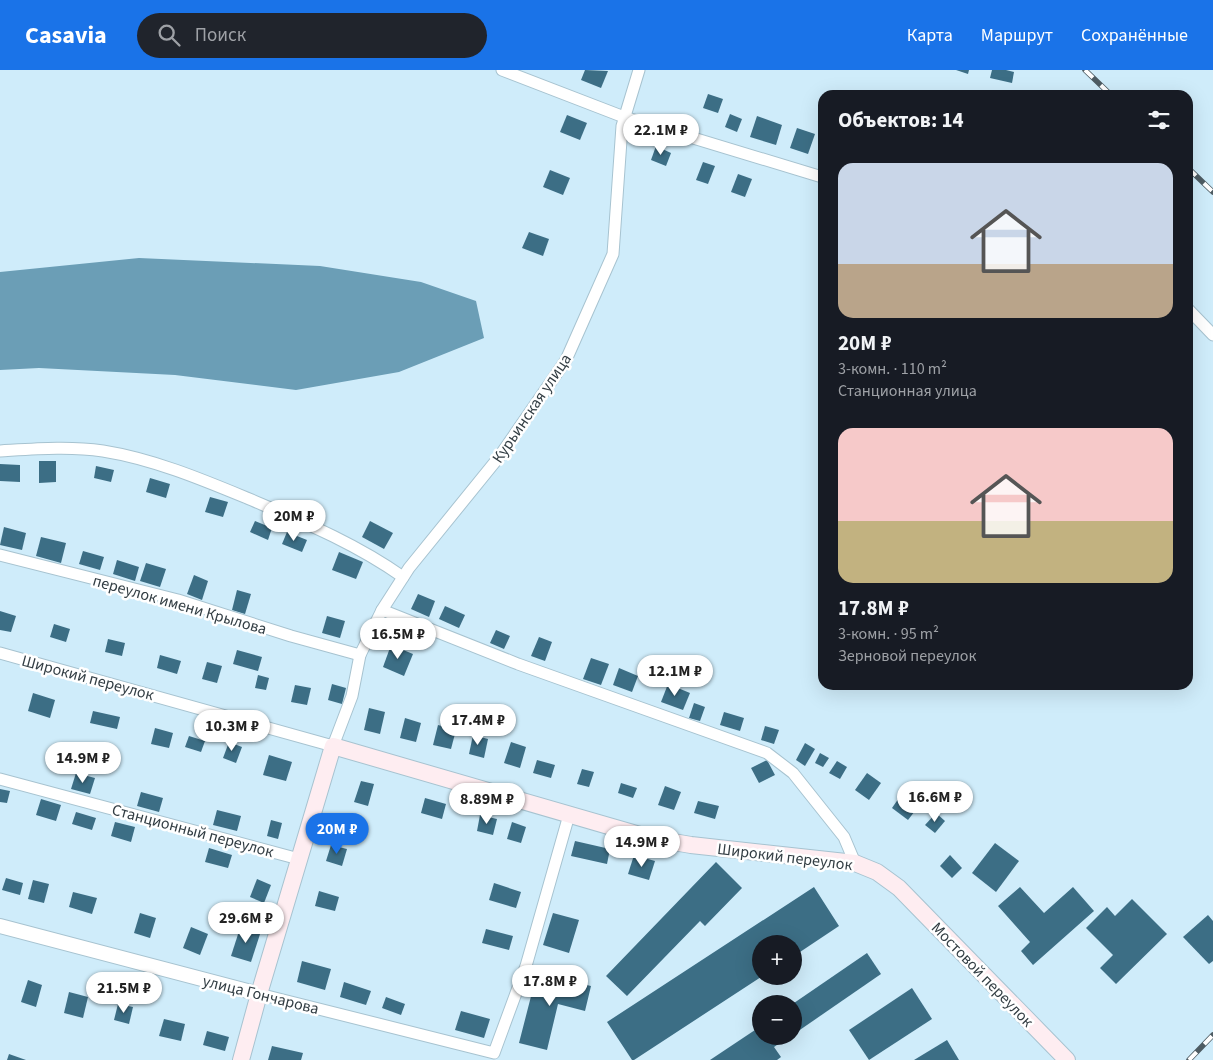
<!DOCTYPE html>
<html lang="ru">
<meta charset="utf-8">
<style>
:root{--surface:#171b24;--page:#20242c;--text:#f1f3f6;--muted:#9ea1a6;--accent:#1a73e8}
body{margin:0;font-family:"Source Sans 3",sans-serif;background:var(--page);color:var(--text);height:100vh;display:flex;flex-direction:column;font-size:19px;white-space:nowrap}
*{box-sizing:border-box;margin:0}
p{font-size:16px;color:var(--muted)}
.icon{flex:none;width:28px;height:28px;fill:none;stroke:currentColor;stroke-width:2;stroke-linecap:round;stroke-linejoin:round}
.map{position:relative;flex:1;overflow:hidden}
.panel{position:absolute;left:818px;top:20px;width:375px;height:600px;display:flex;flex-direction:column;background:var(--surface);border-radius:15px;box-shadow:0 5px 20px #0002}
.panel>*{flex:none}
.tools{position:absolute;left:752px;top:865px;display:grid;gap:10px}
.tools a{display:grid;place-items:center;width:50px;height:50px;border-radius:50%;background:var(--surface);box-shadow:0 5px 20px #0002;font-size:25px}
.price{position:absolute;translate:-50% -42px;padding:0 11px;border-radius:18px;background:#fff;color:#222;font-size:16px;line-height:32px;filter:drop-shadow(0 1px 2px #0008)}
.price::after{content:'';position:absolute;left:50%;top:30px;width:15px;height:11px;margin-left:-8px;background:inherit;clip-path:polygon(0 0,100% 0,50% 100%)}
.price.active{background:var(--accent);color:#fff}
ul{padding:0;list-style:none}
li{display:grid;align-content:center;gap:10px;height:265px;padding:0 20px}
li span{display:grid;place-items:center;height:155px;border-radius:15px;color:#555}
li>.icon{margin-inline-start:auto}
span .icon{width:90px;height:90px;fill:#fffc;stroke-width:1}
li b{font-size:21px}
h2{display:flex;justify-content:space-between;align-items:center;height:60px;padding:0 20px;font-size:21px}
header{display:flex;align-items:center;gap:30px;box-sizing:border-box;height:70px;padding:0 25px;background:var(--accent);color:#fff}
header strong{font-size:24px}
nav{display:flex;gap:28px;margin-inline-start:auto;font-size:18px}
.search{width:350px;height:45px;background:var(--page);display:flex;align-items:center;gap:12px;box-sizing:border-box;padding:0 18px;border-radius:28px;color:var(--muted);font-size:19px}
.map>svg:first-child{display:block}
</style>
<header>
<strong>Casavia</strong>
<div class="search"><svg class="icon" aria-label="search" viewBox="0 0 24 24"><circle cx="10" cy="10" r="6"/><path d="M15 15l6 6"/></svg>Поиск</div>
<nav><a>Карта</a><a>Маршрут</a><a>Сохранённые</a></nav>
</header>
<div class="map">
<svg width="1213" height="990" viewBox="0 0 1213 990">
<rect width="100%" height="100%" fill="#cfecfa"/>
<path fill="#6b9eb6" d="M 139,188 L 320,196 L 421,212 L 476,231 L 484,268 L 399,302 L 296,320 L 175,305 L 39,298 L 0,300 L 0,202 Z"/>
<g fill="#3c6e85">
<path d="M 585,0 L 608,1 L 601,18 L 581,10 Z"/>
<path d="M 956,0 L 969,0 L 968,4 Z"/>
<path d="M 992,0 L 1006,0 L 1014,2 L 1012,13 L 990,8 Z"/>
<path d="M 708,24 L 723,29 L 718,43 L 703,38 Z"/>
<path d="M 730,44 L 742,49 L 737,62 L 725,57 Z"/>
<path d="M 567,45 L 587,53 L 580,70 L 560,62 Z"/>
<path d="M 757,46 L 782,55 L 776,75 L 750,67 Z"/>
<path d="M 797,58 L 815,64 L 808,84 L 790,78 Z"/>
<path d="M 656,76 L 671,83 L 666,96 L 651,90 Z"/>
<path d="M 703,92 L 715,96 L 708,114 L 696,110 Z"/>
<path d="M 550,100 L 570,108 L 563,125 L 543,117 Z"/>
<path d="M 738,104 L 752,109 L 745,127 L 731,122 Z"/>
<path d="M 529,162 L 549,169 L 543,186 L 522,178 Z"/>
<path d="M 39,391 L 56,391 L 56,412 L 39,413 Z"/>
<path d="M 0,394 L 20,395 L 20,412 L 0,411 Z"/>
<path d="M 96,396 L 114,400 L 111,412 L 94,408 Z"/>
<path d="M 150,408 L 170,414 L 166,428 L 146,422 Z"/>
<path d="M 210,427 L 228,432 L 223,447 L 205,442 Z"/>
<path d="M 255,451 L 272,458 L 268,470 L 250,462 Z"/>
<path d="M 370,451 L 393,463 L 384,479 L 362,467 Z"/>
<path d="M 4,457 L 26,463 L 22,480 L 0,475 Z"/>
<path d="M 287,462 L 307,470 L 302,482 L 282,474 Z"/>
<path d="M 41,467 L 66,473 L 61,493 L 36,486 Z"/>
<path d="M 83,481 L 104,487 L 100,500 L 79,494 Z"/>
<path d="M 339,482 L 363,492 L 356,509 L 332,500 Z"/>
<path d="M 117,490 L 139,497 L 135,511 L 113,504 Z"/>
<path d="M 146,493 L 166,499 L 160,517 L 140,511 Z"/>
<path d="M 194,505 L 208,511 L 202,530 L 187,524 Z"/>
<path d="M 237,520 L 251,524 L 245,544 L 232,540 Z"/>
<path d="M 418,524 L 435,531 L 429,547 L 411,539 Z"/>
<path d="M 445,536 L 465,545 L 459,558 L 439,549 Z"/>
<path d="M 0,541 L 16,546 L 11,562 L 0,560 Z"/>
<path d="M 327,546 L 345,551 L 340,568 L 322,563 Z"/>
<path d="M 54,554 L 70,559 L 66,572 L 50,567 Z"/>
<path d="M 496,560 L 510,566 L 504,579 L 490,573 Z"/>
<path d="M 539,567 L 552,572 L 545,591 L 531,586 Z"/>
<path d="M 108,569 L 125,573 L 122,586 L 105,582 Z"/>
<path d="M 391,575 L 413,584 L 404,606 L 383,597 Z"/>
<path d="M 237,580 L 262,587 L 258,601 L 233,594 Z"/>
<path d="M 160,585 L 181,591 L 177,604 L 157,598 Z"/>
<path d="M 591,588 L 609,594 L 601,615 L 583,609 Z"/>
<path d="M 207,592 L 222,596 L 217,613 L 202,609 Z"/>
<path d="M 619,598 L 638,606 L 632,622 L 613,615 Z"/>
<path d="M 258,605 L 269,608 L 266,620 L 255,618 Z"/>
<path d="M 332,614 L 346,618 L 342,634 L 328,630 Z"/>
<path d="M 668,614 L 690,623 L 683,640 L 661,632 Z"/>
<path d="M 295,615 L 311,618 L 307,635 L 291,632 Z"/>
<path d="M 33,623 L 55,630 L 50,648 L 28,641 Z"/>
<path d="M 694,633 L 705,637 L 700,651 L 689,648 Z"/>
<path d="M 369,638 L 385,642 L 380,664 L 364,660 Z"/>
<path d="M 93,641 L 120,647 L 117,659 L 90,653 Z"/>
<path d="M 724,642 L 744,648 L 740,661 L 720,655 Z"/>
<path d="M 405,648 L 421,653 L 416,672 L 400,668 Z"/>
<path d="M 438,655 L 456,660 L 451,679 L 433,675 Z"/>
<path d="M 765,656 L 779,660 L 774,674 L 761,670 Z"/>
<path d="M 155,658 L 173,663 L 169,678 L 151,674 Z"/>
<path d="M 473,665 L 488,669 L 484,688 L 469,684 Z"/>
<path d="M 189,666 L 205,671 L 201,682 L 185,677 Z"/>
<path d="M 229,672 L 242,677 L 236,693 L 223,688 Z"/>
<path d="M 511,672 L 526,677 L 520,698 L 504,693 Z"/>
<path d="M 805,673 L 815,679 L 805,696 L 796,690 Z"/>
<path d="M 820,683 L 829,688 L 823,697 L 815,693 Z"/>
<path d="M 269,685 L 292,692 L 286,711 L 263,705 Z"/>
<path d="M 537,690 L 555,695 L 551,708 L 533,703 Z"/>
<path d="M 767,690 L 775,705 L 759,713 L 751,698 Z"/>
<path d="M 837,691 L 847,697 L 840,709 L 829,703 Z"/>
<path d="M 582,699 L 594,702 L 589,717 L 577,714 Z"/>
<path d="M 76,703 L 95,708 L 90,724 L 71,719 Z"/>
<path d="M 867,703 L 881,713 L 869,730 L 855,720 Z"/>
<path d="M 361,711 L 374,714 L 368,736 L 354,732 Z"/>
<path d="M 621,713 L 637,718 L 633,728 L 618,723 Z"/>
<path d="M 665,716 L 681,722 L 674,740 L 658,735 Z"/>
<path d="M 0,719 L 10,721 L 7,733 L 0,732 Z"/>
<path d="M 141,722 L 163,728 L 159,742 L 137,736 Z"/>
<path d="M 901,725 L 918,737 L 908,750 L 892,738 Z"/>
<path d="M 425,728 L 446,734 L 442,749 L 421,743 Z"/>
<path d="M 41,729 L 61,735 L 56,751 L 36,745 Z"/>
<path d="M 698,731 L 719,736 L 715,749 L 694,743 Z"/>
<path d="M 217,740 L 241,746 L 237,761 L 213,755 Z"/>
<path d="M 76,742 L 96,748 L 92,760 L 72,754 Z"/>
<path d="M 936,743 L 945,751 L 935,763 L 925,755 Z"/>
<path d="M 480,745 L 497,749 L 493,765 L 477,761 Z"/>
<path d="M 271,750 L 282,753 L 278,769 L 267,766 Z"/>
<path d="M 115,752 L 135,757 L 131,772 L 111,766 Z"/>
<path d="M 512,752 L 526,757 L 521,773 L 507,769 Z"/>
<path d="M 575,771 L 610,779 L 607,794 L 571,786 Z"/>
<path d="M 995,773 L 1019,791 L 996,822 L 972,803 Z"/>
<path d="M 331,775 L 347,779 L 342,796 L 326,791 Z"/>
<path d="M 209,778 L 232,785 L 228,798 L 205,792 Z"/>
<path d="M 634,785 L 655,791 L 649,810 L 628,804 Z"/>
<path d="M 950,785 L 962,798 L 952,808 L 940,796 Z"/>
<path d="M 716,792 L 742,818 L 705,856 L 700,851 L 627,926 L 606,906 Z"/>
<path d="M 6,808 L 23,813 L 20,825 L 2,820 Z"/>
<path d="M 257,809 L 271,815 L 264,833 L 250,827 Z"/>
<path d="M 33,810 L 49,814 L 44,833 L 28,829 Z"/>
<path d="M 494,813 L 521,822 L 516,838 L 489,830 Z"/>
<path d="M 814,817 L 839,856 L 794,886 L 794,874 L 761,874 L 761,907 L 634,990 L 632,990 L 607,952 Z"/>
<path d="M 1020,817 L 1044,843 L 1073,817 L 1094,841 L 1033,895 L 1021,881 L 1030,872 L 998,836 Z"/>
<path d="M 319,821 L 339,827 L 335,841 L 315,836 Z"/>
<path d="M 73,822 L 97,828 L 92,844 L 69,837 Z"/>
<path d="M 1132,829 L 1167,864 L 1116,914 L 1100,898 L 1113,885 L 1086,858 L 1107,837 L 1115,846 Z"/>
<path d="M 140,843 L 156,848 L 150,868 L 134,863 Z"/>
<path d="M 553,843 L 579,850 L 569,883 L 543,875 Z"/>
<path d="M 1208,845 L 1213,851 L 1213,891 L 1209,894 L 1183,867 Z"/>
<path d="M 241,855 L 261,861 L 251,892 L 231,886 Z"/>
<path d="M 191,857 L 208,864 L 200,885 L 183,878 Z"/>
<path d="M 486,859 L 513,866 L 509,880 L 482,873 Z"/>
<path d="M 867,883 L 881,904 L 794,964 L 794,933 Z"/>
<path d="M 302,891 L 331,899 L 325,920 L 297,912 Z"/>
<path d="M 537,903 L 591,916 L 585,941 L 558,934 L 547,980 L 519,973 Z"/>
<path d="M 28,910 L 42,915 L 36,937 L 21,932 Z"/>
<path d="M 344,912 L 371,921 L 366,935 L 340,927 Z"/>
<path d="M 912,918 L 932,949 L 869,990 L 849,960 Z"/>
<path d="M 69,922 L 88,927 L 83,948 L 64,943 Z"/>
<path d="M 386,927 L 405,934 L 401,945 L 382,938 Z"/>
<path d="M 118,934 L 133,937 L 129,954 L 114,950 Z"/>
<path d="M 461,941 L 490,949 L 484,968 L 455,960 Z"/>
<path d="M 164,949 L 185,954 L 181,971 L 159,966 Z"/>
<path d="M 761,956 L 761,966 L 790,966 L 774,977 L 781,987 L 777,990 L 710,990 Z"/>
<path d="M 207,961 L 229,967 L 225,981 L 203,975 Z"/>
<path d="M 947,970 L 959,990 L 914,990 Z"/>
<path d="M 272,976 L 303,983 L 301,990 L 268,990 Z"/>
<path d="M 9,984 L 26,990 L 7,990 Z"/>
</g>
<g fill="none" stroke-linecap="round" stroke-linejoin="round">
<g stroke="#a7c3d0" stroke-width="13">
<g id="minor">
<path d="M 502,0 L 624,47 L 822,107"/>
<path d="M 1188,239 L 1213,265"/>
<path d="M 0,381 C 34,379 69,376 103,381 C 153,389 201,409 247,428 C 303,452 353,472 403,507"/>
<path d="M 0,485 L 178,530 L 291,566 L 360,585"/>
<path d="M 382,540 L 518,594 L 767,683 L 793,703 L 844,767 L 855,793"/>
<path d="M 0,583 L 333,676 L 352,626 L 360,585 L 382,540 L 409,498 L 499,387 L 566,290 L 613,184 L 622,56 L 639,0"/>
<path d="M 0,709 L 299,789"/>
<path d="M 259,924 L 494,983 L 526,896 L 569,745"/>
</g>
</g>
<g stroke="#a7c3d0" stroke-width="16">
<path id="tertiary" d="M 0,856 L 259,924"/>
</g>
<g stroke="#a7c3d0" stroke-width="18">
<path id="secondary" d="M 241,990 L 259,924 L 333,676 L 650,768 L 691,775 L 855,793 L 877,802 L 899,818 L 1067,990"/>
</g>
<use href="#minor" stroke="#fff" stroke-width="11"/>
<use href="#tertiary" stroke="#fff" stroke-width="14"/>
<use href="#secondary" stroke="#feedf1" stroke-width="16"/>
<g stroke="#4e5c63" stroke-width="5.5">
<g id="rail">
<path d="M 1085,0 L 1111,25"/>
<path d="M 1188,98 L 1213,122"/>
<path d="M 1189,990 L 1213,965"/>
</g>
</g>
<use href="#rail" stroke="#fff" stroke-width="4" stroke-dasharray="11" stroke-linecap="butt"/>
</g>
<g text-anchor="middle" stroke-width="5" stroke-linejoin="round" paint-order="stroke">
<g font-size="16" fill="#333e44" stroke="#fff">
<text transform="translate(531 338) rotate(-56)" y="6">Курьинская улица</text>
<text transform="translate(180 534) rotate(16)" y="6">переулок имени Крылова</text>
<text transform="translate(88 607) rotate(15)" y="6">Широкий переулок</text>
<text transform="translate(193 760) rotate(15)" y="6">Станционный переулок</text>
<text transform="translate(785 786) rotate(7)" y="6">Широкий переулок</text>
<text transform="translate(983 904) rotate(46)" y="6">Мостовой переулок</text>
<text transform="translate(261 924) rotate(14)" y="6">улица Гончарова</text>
</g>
</g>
</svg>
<div class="tools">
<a>+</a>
<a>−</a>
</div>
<b class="price" style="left:661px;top:86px">22.1M ₽</b>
<b class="price" style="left:294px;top:472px">20M ₽</b>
<b class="price" style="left:398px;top:590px">16.5M ₽</b>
<b class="price" style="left:675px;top:627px">12.1M ₽</b>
<b class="price" style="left:478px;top:676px">17.4M ₽</b>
<b class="price" style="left:232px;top:682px">10.3M ₽</b>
<b class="price" style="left:83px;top:714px">14.9M ₽</b>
<b class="price" style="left:935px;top:753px">16.6M ₽</b>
<b class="price" style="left:487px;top:755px">8.89M ₽</b>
<b class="price active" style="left:337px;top:785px">20M ₽</b>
<b class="price" style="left:642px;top:798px">14.9M ₽</b>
<b class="price" style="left:246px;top:874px">29.6M ₽</b>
<b class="price" style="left:550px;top:937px">17.8M ₽</b>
<b class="price" style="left:124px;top:944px">21.5M ₽</b>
<section class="panel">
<h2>Объектов: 14<svg class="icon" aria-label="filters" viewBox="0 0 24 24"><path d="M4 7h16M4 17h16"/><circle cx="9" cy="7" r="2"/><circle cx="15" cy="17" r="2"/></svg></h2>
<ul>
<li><span style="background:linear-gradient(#c9d6e8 65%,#b9a48a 0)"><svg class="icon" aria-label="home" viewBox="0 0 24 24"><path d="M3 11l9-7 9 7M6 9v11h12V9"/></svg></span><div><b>20M ₽</b><p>3-комн. · 110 m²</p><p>Станционная улица</p></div></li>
<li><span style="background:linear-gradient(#f6c9c9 60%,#c2b280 0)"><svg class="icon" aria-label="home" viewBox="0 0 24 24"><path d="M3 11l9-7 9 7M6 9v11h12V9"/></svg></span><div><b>17.8M ₽</b><p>3-комн. · 95 m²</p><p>Зерновой переулок</p></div></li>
</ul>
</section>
</div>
